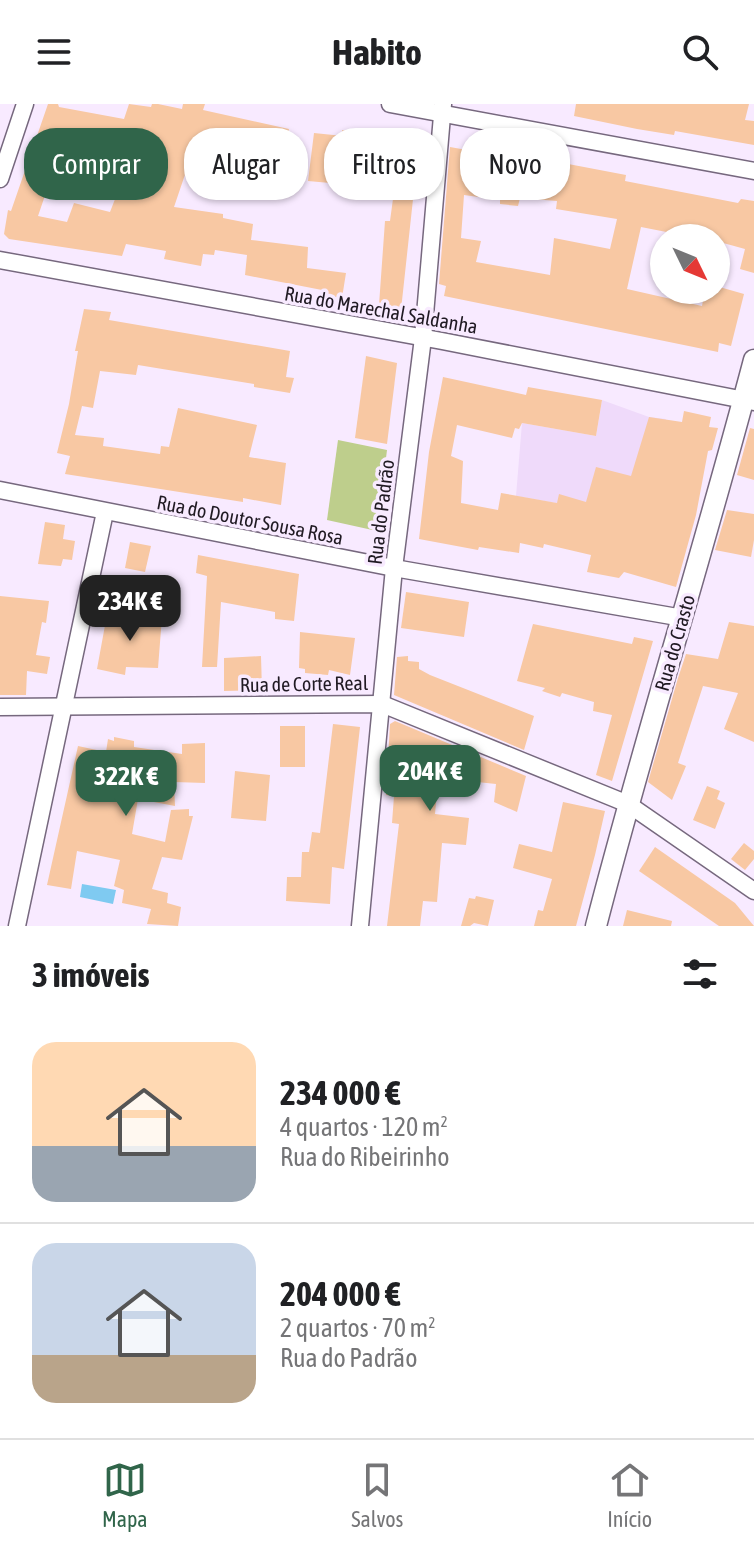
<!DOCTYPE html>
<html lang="pt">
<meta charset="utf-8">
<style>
:root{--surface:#fff;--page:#f2f2f2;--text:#202124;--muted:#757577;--line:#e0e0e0;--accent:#30654a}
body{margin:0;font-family:"Asap Condensed",sans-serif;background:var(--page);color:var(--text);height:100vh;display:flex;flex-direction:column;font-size:30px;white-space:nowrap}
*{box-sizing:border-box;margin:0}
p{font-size:26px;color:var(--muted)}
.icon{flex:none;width:44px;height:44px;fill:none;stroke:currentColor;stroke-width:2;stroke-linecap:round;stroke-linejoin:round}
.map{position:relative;height:822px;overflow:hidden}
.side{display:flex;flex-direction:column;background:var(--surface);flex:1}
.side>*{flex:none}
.top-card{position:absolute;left:24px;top:24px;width:706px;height:72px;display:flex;gap:16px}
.needle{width:52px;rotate:133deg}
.fabs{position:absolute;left:650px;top:120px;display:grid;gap:16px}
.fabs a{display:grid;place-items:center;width:80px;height:80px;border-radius:50%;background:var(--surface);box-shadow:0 2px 6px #0004;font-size:40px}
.price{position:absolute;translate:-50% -68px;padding:0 18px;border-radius:16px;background:var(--accent);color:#fff;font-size:26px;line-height:52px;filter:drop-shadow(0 2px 4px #0008)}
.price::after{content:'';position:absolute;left:50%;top:48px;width:24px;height:18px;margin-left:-12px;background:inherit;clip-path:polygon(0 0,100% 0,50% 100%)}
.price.active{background:#222;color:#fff}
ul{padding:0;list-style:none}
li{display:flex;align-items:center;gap:24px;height:200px;padding:0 32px}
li+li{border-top:2px solid var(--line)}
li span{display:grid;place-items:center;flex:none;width:224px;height:160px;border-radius:24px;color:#555}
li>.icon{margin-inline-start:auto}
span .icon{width:96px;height:96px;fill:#fffc;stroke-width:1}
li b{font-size:34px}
h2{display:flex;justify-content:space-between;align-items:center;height:96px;padding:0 32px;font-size:34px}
.chip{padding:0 28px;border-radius:32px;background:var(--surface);box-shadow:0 2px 6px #0004;font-size:28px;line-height:72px}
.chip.active{background:var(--accent);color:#fff}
header{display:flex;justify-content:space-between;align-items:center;height:104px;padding:0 32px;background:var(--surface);font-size:36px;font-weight:700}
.dock{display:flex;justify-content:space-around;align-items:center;height:112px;border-top:2px solid var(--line);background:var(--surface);font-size:22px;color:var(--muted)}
.dock a{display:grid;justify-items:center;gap:4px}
.dock .active{color:var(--accent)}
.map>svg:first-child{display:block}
</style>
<header><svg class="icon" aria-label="menu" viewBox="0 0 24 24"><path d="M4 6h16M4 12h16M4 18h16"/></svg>Habito<svg class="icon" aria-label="search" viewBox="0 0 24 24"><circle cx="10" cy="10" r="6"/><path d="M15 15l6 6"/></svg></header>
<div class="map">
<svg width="754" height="822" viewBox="0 0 754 822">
<rect width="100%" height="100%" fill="#f8eaff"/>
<path fill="#efdafa" d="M 602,296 L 649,313 L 666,315 L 646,392 L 585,404 L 516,392 L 522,319 L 596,332 Z"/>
<path fill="#bece8c" d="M 338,336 L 387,346 L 377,427 L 327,416 Z"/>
<path fill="#7fcaf1" d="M 82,780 L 116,786 L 113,800 L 80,793 Z"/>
<g fill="#f8c8a3" fill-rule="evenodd">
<path d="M 48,0 L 58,0 L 59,3 L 124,15 L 129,0 L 151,3 L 152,0 L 158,0 L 182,5 L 183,0 L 205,0 L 203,6 L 289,25 L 281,63 L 194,44 L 174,103 L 223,110 L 223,114 L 253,120 L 251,136 L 308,143 L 307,164 L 346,169 L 342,194 L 321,191 L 322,186 L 245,171 L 247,151 L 215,146 L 214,151 L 203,150 L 201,162 L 164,155 L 166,147 L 126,140 L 122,152 L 9,135 L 4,130 L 8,106 L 11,107 ZM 67,27 L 102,41 L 104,35 L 135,44 L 110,108 L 74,99 L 67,118 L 38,112 Z"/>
<path d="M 576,0 L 749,0 L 745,16 L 754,17 L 754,41 L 675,27 L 674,31 L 637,25 L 574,12 Z"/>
<path d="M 342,26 L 419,40 L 401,206 L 379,201 L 385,117 L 390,117 L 395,80 L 331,72 L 330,79 L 308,77 L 314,29 L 343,32 Z"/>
<path d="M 450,43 L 562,63 L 563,59 L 626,71 L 625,77 L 738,99 L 741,95 L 754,97 L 754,169 L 740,165 L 745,145 L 716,137 L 716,134 L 692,130 L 692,133 L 641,123 L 627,185 L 702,202 L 705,186 L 716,186 L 716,182 L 744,190 L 731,242 L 719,239 L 718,248 L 444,192 L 446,182 L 439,180 ZM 464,91 L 500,96 L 500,100 L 518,102 L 520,94 L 557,97 L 556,105 L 617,115 L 610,145 L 554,134 L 550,171 L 476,158 L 481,137 L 461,134 Z"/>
<path d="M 84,205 L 111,208 L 109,216 L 290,247 L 286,273 L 294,274 L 290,289 L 254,283 L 254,280 L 138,261 L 136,271 L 100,267 L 93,304 L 82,302 L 75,331 L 104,334 L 103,342 L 160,350 L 161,342 L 169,343 L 178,304 L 257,321 L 249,353 L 286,359 L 281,401 L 243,394 L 243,398 L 65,370 L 70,352 L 57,349 L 69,300 L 78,247 L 75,247 Z"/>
<path d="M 366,252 L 397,259 L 387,340 L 355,334 Z"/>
<path d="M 443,273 L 526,291 L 528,283 L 602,296 L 596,332 L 522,319 L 519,325 L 515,324 L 512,334 L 457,321 L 451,352 L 463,357 L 461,399 L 498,406 L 501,389 L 557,399 L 559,390 L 586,398 L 596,363 L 631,372 L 649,313 L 682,318 L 684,307 L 711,313 L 709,323 L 718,324 L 712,346 L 708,347 L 696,411 L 676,483 L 624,468 L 619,474 L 587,468 L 591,451 L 544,440 L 543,444 L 520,439 L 519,449 L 479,443 L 478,446 L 419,435 L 429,348 Z"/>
<path d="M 750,324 L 754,325 L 754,376 L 737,371 Z"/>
<path d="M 727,406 L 754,410 L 754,436 L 751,453 L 715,446 Z"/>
<path d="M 45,418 L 65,421 L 63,435 L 75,437 L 72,456 L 63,455 L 61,462 L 38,460 Z"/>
<path d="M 130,438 L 151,442 L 145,468 L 125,464 Z"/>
<path d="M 198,451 L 299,470 L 294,517 L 275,515 L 275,508 L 221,498 L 217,563 L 202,563 L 207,472 L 196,469 Z"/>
<path d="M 406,488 L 469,498 L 464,533 L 401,524 Z"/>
<path d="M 0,492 L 49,497 L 46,519 L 42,518 L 36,551 L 50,553 L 47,570 L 27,567 L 26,591 L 0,591 Z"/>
<path d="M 108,505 L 143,514 L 162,513 L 158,564 L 126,563 L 125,571 L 97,565 Z"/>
<path d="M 729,518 L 754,522 L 754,638 L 724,625 L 738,589 L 703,582 L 678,659 L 686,662 L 672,696 L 648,678 L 678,574 L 686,550 L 718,555 Z"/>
<path d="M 533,520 L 632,540 L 634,533 L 653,537 L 612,677 L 596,671 L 612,611 L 593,607 L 594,598 L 562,589 L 560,593 L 542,587 L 545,584 L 517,577 Z"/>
<path d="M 300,528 L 355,534 L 350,571 L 329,566 L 328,571 L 305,569 L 305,565 L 299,564 Z"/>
<path d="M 261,552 L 262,586 L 224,587 L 224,554 Z"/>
<path d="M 408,552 L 408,557 L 419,558 L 419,565 L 430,571 L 534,612 L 524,646 L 394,591 L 397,553 Z"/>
<path d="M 395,617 L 526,672 L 517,708 L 494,698 L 496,680 L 477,678 L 479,670 L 448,659 L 446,678 L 438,677 L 435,710 L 469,714 L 466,741 L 442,739 L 437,798 L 423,797 L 420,822 L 387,822 L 399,720 L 392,719 L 394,692 L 386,691 L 390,620 Z"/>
<path d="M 333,620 L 360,623 L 344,765 L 332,763 L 330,800 L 286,797 L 287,773 L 301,773 L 302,748 L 309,748 L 312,728 L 320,729 Z"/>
<rect x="280" y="622" width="25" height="41"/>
<path d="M 114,633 L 134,637 L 134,643 L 182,650 L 182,640 L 205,639 L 205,679 L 174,678 L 175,702 L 138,695 L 132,730 L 165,738 L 171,706 L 189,705 L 189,712 L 193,712 L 182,756 L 162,753 L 152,785 L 168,789 L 167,799 L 181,803 L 178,822 L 147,820 L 151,805 L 122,799 L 124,786 L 114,782 L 120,756 L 77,747 L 71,785 L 47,781 L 78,642 L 106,648 L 108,635 L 114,637 Z"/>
<path d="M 235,667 L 270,671 L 266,717 L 231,714 Z"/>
<path d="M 707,682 L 720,687 L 717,695 L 725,699 L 715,725 L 693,716 Z"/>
<path d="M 563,698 L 605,707 L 595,751 L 576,822 L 534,822 L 538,806 L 543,807 L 552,775 L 513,764 L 519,740 L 552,748 Z"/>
<path d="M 744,739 L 754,747 L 754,755 L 745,766 L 731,755 Z"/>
<path d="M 655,743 L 735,799 L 754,822 L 719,822 L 639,767 Z"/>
<path d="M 476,792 L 494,796 L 488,822 L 474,819 L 470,822 L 461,822 L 469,794 L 475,795 Z"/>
<path d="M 627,806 L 672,817 L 671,822 L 623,822 Z"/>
</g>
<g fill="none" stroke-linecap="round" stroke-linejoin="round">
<g stroke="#76687e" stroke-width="19">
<g id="minor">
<path d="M 390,0 L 754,67"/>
<path d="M 0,75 L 25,0"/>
<path d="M 0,156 L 442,237 L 754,298"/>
<path d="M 0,386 L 394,464 L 683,514"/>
<path d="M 0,603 L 382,600 L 628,700 L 754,787"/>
<path d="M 17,822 L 105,408"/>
<path d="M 360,822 L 394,464 L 423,234 L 443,0"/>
</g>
</g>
<g stroke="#76687e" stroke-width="23">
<path id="tertiary" d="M 596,822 C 645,632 704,446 754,256"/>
</g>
<use href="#minor" stroke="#fff" stroke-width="16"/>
<use href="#tertiary" stroke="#fff" stroke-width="20"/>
</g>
<g text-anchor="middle" stroke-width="7" stroke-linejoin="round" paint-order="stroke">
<g font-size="20" fill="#201a23" stroke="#f8eaff">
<text transform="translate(381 206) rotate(10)" y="7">Rua do Marechal Saldanha</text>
<text transform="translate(381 408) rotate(-83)" y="7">Rua do Padrão</text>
<text transform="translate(250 416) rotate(11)" y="7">Rua do Doutor Sousa Rosa</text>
<text transform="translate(675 539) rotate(-74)" y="7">Rua do Crasto</text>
<text transform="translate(304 580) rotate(-1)" y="7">Rua de Corte Real</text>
</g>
</g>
</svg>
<div class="fabs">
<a><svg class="needle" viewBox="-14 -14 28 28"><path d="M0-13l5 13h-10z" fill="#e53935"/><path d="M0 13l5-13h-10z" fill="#757577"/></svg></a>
</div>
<b class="price active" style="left:130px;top:539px">234K €</b>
<b class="price" style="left:430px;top:709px">204K €</b>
<b class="price" style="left:126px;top:714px">322K €</b>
<div class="top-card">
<a class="chip active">Comprar</a>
<a class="chip">Alugar</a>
<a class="chip">Filtros</a>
<a class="chip">Novo</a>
</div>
</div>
<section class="side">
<h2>3 imóveis<svg class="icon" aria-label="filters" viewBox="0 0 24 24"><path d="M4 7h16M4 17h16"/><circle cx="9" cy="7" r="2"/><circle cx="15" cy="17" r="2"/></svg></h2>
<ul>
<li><span style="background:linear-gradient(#ffd9b3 65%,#9aa5b1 0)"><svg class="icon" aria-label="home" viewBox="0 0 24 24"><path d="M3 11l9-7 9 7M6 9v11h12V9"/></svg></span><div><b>234 000 €</b><p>4 quartos · 120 m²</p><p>Rua do Ribeirinho</p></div></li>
<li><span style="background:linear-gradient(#c9d6e8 70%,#b9a48a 0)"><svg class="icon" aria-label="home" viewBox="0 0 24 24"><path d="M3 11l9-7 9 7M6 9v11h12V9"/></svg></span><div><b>204 000 €</b><p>2 quartos · 70 m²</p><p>Rua do Padrão</p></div></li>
</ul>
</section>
<nav class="dock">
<a class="active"><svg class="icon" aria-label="map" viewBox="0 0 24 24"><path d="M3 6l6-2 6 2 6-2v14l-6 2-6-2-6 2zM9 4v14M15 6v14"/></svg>Mapa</a>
<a><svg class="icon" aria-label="saved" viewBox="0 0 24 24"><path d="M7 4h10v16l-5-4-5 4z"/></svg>Salvos</a>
<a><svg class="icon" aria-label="home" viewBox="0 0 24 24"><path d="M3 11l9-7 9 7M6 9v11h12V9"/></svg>Início</a>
</nav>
